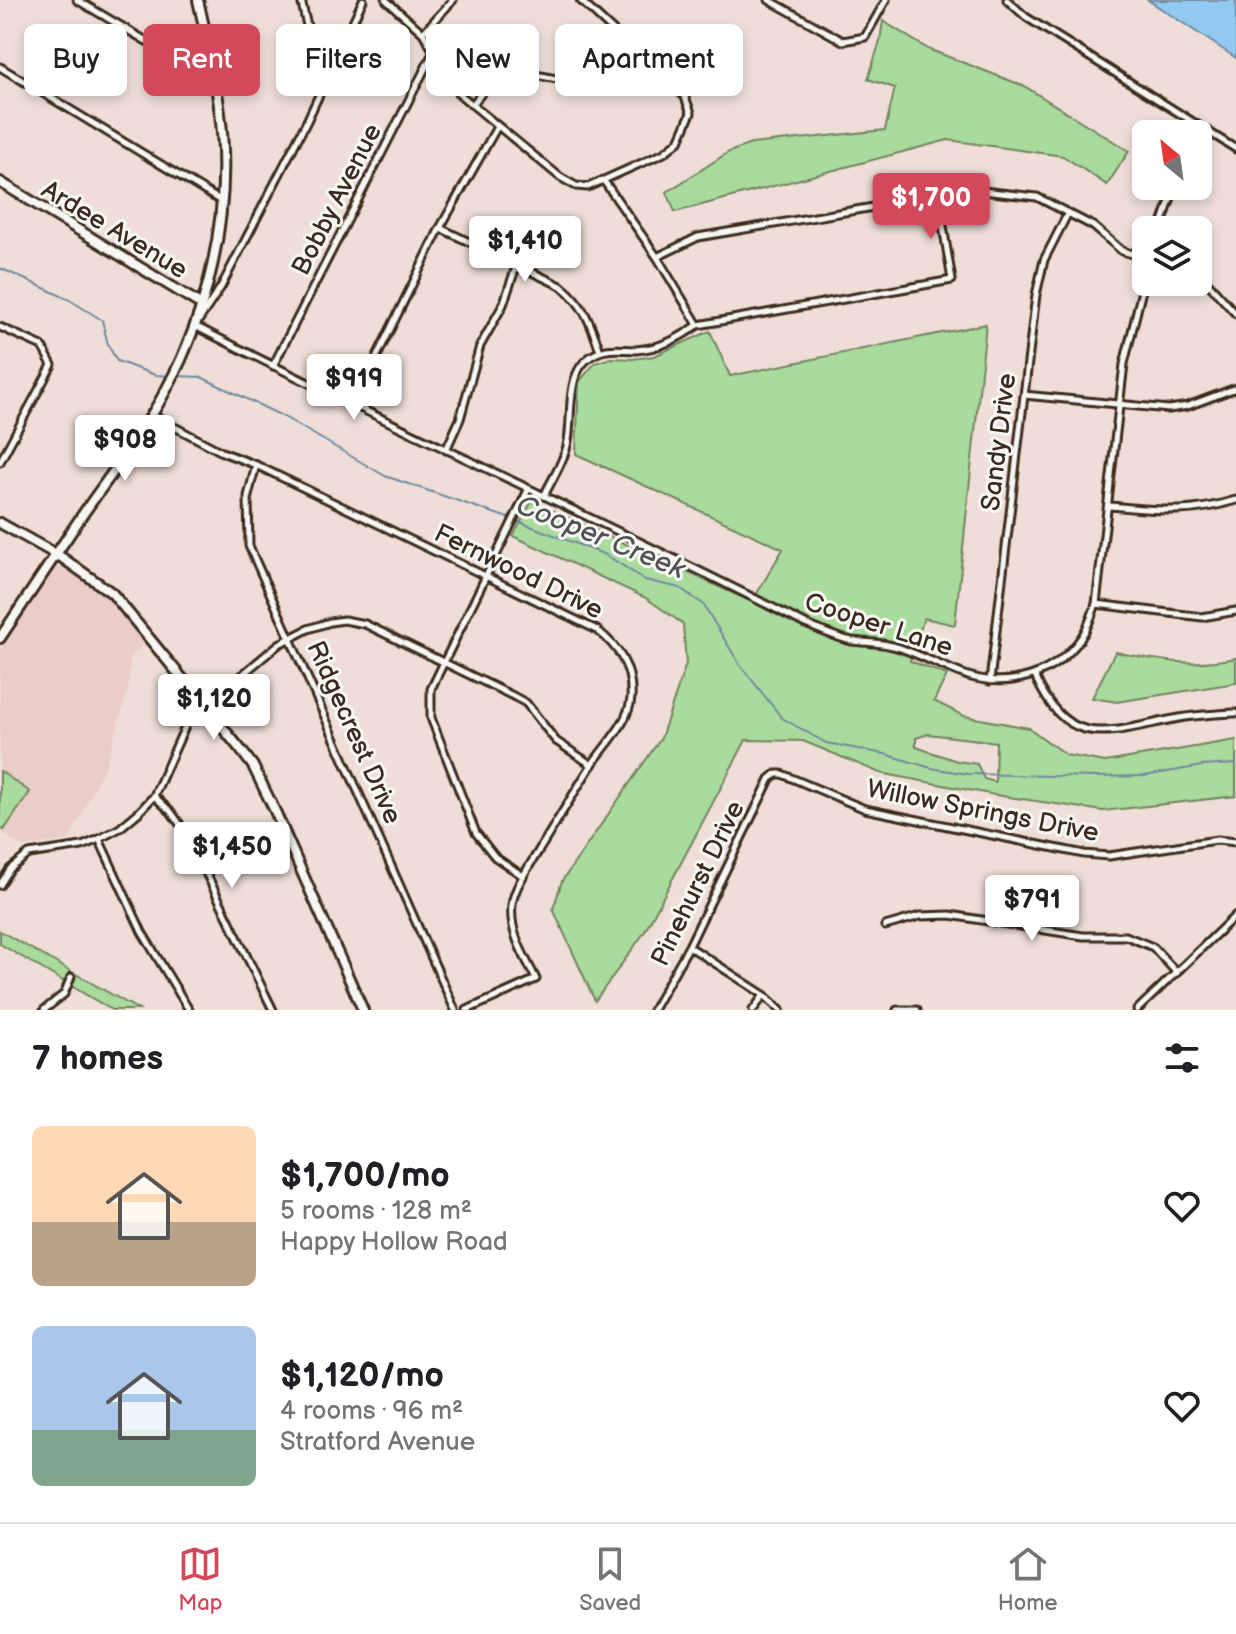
<!DOCTYPE html>
<meta charset="utf-8">
<style>
:root{--surface:#fff;--page:#f2f2f2;--text:#202124;--muted:#757577;--line:#e0e0e0;--accent:#d1495b}
body{margin:0;font-family:"Balsamiq Sans",sans-serif;background:var(--page);color:var(--text);height:100vh;display:flex;flex-direction:column;font-size:30px;white-space:nowrap}
*{box-sizing:border-box;margin:0}
p{font-size:26px;color:var(--muted)}
.icon{flex:none;width:44px;height:44px;fill:none;stroke:currentColor;stroke-width:2;stroke-linecap:round;stroke-linejoin:round}
.map{position:relative;height:1010px;overflow:hidden}
.drawer{display:flex;flex-direction:column;background:var(--surface);flex:1}
.drawer>*{flex:none}
.banner{position:absolute;left:24px;top:24px;width:800px;height:72px;display:flex;gap:16px}
.needle{width:52px;rotate:331deg}
.tools{position:absolute;left:1132px;top:120px;display:grid;gap:16px}
.tools a{display:grid;place-items:center;width:80px;height:80px;border-radius:12px;background:var(--surface);box-shadow:0 4px 12px #0003;font-size:40px}
.price{position:absolute;translate:-50% -68px;padding:0 18px;border-radius:8px;background:#fff;color:#222;font-size:26px;line-height:52px;filter:drop-shadow(0 2px 4px #0008)}
.price::after{content:'';position:absolute;left:50%;top:48px;width:24px;height:18px;margin-left:-12px;background:inherit;clip-path:polygon(0 0,100% 0,50% 100%)}
.price.active{background:var(--accent);color:#fff}
ul{padding:0;list-style:none}
li{display:flex;align-items:center;gap:24px;height:200px;padding:0 32px}
li span{display:grid;place-items:center;flex:none;width:224px;height:160px;border-radius:12px;color:#555}
li>.icon{margin-inline-start:auto}
span .icon{width:96px;height:96px;fill:#fffc;stroke-width:1}
li b{font-size:34px}
h2{display:flex;justify-content:space-between;align-items:center;height:96px;padding:0 32px;font-size:34px}
.chip{padding:0 28px;border-radius:12px;background:var(--surface);box-shadow:0 4px 12px #0003;font-size:28px;line-height:72px}
.chip.active{background:var(--accent);color:#fff}
.menu{display:flex;justify-content:space-around;align-items:center;height:112px;border-top:2px solid var(--line);background:var(--surface);font-size:22px;color:var(--muted)}
.menu a{display:grid;justify-items:center;gap:4px}
.menu .active{color:var(--accent)}
.map>svg:first-child{display:block}
</style>
<div class="map">
<svg width="1236" height="1010" viewBox="0 0 1236 1010">
<rect width="100%" height="100%" fill="#efded8"/>
<filter id="ink" filterUnits="userSpaceOnUse"><feTurbulence type="fractalNoise" baseFrequency=".0125" numOctaves="2"/><feDisplacementMap in="SourceGraphic" scale="16" xChannelSelector="R" yChannelSelector="G"/><feConvolveMatrix kernelMatrix="1 2 1 2 8 2 1 2 1" color-interpolation-filters="sRGB"/></filter>
<g filter="url(#ink)">
<path fill="#eacdc6" d="M 67,565 L 87,577 L 118,605 L 147,641 L 130,658 L 128,690 L 107,762 L 69,840 L 22,847 L 0,831 L 0,650 L 56,566 Z"/>
<g fill="#a9db9d" stroke="#72825e" stroke-width="2" fill-rule="evenodd">
<path d="M 883,21 L 928,49 L 1024,86 L 1129,151 L 1107,185 L 1063,156 L 948,140 L 675,212 L 667,192 L 729,152 L 751,144 L 885,130 L 895,88 L 868,79 L 880,41 Z"/>
<path d="M 986,324 L 955,625 L 924,618 L 910,661 L 947,675 L 934,701 L 964,716 L 1029,728 L 1066,755 L 1105,762 L 1236,740 L 1236,796 L 1103,811 L 995,795 L 880,773 L 803,741 L 746,740 L 644,933 L 595,1001 L 553,909 L 562,881 L 661,738 L 686,664 L 683,624 L 646,598 L 513,536 L 532,501 L 752,602 L 783,549 L 576,454 L 579,382 L 595,363 L 611,358 L 633,359 L 654,356 L 710,331 L 730,376 ZM 928,734 L 996,742 L 995,782 L 984,779 L 977,764 L 957,761 L 916,747 L 916,738 Z"/>
<path d="M 1115,652 C 1162,661 1188,667 1236,658 L 1236,683 L 1117,702 L 1092,698 Z"/>
<path d="M 0,771 L 30,792 L 4,830 L 0,827 Z"/>
<path d="M 0,931 L 139,1010 L 112,1010 L 0,944 Z"/>
</g>
<path fill="#92c9f1" stroke="#6f899d" stroke-width="2" d="M 1148,0 L 1236,0 L 1236,58 Z"/>
<g fill="none" stroke-linecap="round" stroke-linejoin="round">
<g stroke="#6f899d" stroke-width="2">
<path d="M 0,268 L 68,299 L 102,320 L 108,345 L 117,361 L 155,375 L 171,376"/>
<path d="M 177,376 L 201,377 L 228,390 L 284,417 L 385,476 L 511,519"/>
<path d="M 517,521 L 606,555 L 645,580 L 680,588 L 703,604 L 740,665 L 782,718 L 826,743 L 885,754 L 931,768 L 968,774 L 1097,777 L 1144,776 L 1202,766 L 1236,764"/>
</g>
<g stroke="#3b2a1e" stroke-width="11">
<g id="street">
<path d="M 77,0 L 214,81"/>
<path d="M 301,0 L 321,86"/>
<path d="M 363,0 L 307,121 L 221,287 L 195,326 C 396,430 604,520 805,624 C 820,630 836,638 852,641 C 869,643 883,642 900,648 C 923,656 945,668 968,676 C 1011,689 1055,675 1081,638 C 1088,628 1092,615 1096,604 L 1124,364 L 1146,274"/>
<path d="M 386,0 L 423,33 L 458,93 L 560,177 L 576,186 L 588,187 L 664,153 L 679,141 L 691,113 L 685,97 L 580,0"/>
<path d="M 769,0 L 843,41 L 865,37 L 886,0"/>
<path d="M 1007,0 L 1026,17 L 1236,149"/>
<path d="M 423,33 L 453,0"/>
<path d="M 0,67 L 221,201"/>
<path d="M 473,104 C 480,95 488,83 498,77 C 507,72 519,72 529,74 C 581,82 596,95 635,52"/>
<path d="M 604,181 L 657,257 L 698,325"/>
<path d="M 440,228 L 561,286 C 584,304 591,324 600,351"/>
<path d="M 1160,230 L 1175,186"/>
<path d="M 657,257 L 698,237 L 973,190 L 1037,197 L 1093,226 L 1122,251 L 1146,258"/>
<path d="M 1198,277 L 1208,283 L 1236,314"/>
<path d="M 0,327 L 42,346 L 52,365 L 0,462"/>
<path d="M 273,366 L 434,51"/>
<path d="M 1024,395 L 1169,409 L 1188,406 L 1236,388"/>
<path d="M 353,405 L 440,228 L 497,127"/>
<path d="M 152,415 L 222,452 L 256,465 L 597,630 C 619,647 633,669 631,698 C 629,723 604,746 591,766 C 572,796 554,826 536,855 C 527,870 514,888 512,905 C 509,933 524,955 536,979 L 467,1010"/>
<path d="M 446,450 L 460,419 L 480,346 L 503,305 L 517,264"/>
<path d="M 256,465 L 248,496 L 249,546 L 455,1010"/>
<path d="M 544,496 C 551,481 563,463 567,446 C 575,414 560,361 606,350 C 617,348 625,350 636,350 C 661,348 678,339 698,325 L 952,280 L 938,196"/>
<path d="M 1109,506 C 1159,510 1187,515 1236,500"/>
<path d="M 1096,604 L 1202,617 L 1236,611"/>
<path d="M 1035,676 C 1068,751 1108,732 1174,719 C 1194,715 1216,714 1236,713"/>
<path d="M 990,681 L 1036,295 L 1044,260 L 1068,213"/>
<path d="M 154,796 L 171,812 L 187,834 L 273,1010"/>
<path d="M 99,839 L 142,932 L 189,1010"/>
<path d="M 523,876 L 495,857 L 476,833 L 431,718 L 431,689 L 528,490"/>
<path d="M 0,885 L 10,869 L 29,854 L 82,846 L 99,839 L 120,828 L 139,812 L 154,796 L 188,720 L 279,644 L 308,629 L 330,622 L 344,620 L 365,624 L 513,696 L 526,703 L 556,741 L 592,765"/>
<path d="M 885,926 L 920,916 L 950,915 L 1083,936 L 1126,936 L 1153,947 L 1177,973"/>
<path d="M 690,947 L 764,995 L 780,1010"/>
<path d="M 44,1010 L 64,994 L 71,977"/>
<path d="M 653,1010 L 689,946 L 770,779 L 776,774 L 782,774 L 865,809 L 1084,854 L 1109,856 L 1217,840 L 1236,842"/>
<path d="M 753,1010 L 764,995"/>
<path d="M 897,1010 L 917,1010"/>
<path d="M 1137,1010 L 1236,915"/>
</g>
</g>
<g stroke="#3b2a1e" stroke-width="14">
<g id="secondary">
<path d="M 0,182 L 200,304"/>
<path d="M 0,523 L 61,557 L 112,593 L 241,750 L 253,766 L 274,809 L 363,1010"/>
<path d="M 0,638 C 27,597 54,557 81,517 C 110,475 142,435 166,390 C 208,312 229,220 222,132 C 218,87 208,44 198,0"/>
</g>
</g>
<use href="#street" stroke="#f6f6f2" stroke-width="5"/>
<use href="#secondary" stroke="#f6f6f2" stroke-width="8"/>
</g>
</g>
<g text-anchor="middle" stroke-width="6" stroke-linejoin="round" paint-order="stroke">
<g font-size="26" fill="#3b2a1e" stroke="#f6f6f2">
<text transform="translate(336 199) rotate(-63)" y="9">Bobby Avenue</text>
<text transform="translate(115 229) rotate(31)" y="9">Ardee Avenue</text>
<text transform="translate(998 442) rotate(-83)" y="9">Sandy Drive</text>
<text transform="translate(519 571) rotate(26)" y="9">Fernwood Drive</text>
<text transform="translate(879 624) rotate(18)" y="9">Cooper Lane</text>
<text transform="translate(355 732) rotate(66)" y="9">Ridgecrest Drive</text>
<text transform="translate(983 810) rotate(11)" y="9">Willow Springs Drive</text>
<text transform="translate(697 883) rotate(-64)" y="9">Pinehurst Drive</text>
</g>
<g font-size="28" font-style="italic" fill="#515253" stroke="#f6f6f2">
<text transform="translate(601 536) rotate(22)" y="10">Cooper Creek</text>
</g>
</g>
</svg>
<div class="tools">
<a><svg class="needle" viewBox="-14 -14 28 28"><path d="M0-13l5 13h-10z" fill="#e53935"/><path d="M0 13l5-13h-10z" fill="#757577"/></svg></a>
<a><svg class="icon" aria-label="layers" viewBox="0 0 24 24"><path d="M12 4l9 5-9 5-9-5zM3 14l9 5 9-5"/></svg></a>
</div>
<b class="price active" style="left:931px;top:241px">$1,700</b>
<b class="price" style="left:525px;top:284px">$1,410</b>
<b class="price" style="left:354px;top:422px">$919</b>
<b class="price" style="left:125px;top:483px">$908</b>
<b class="price" style="left:214px;top:742px">$1,120</b>
<b class="price" style="left:232px;top:890px">$1,450</b>
<b class="price" style="left:1032px;top:943px">$791</b>
<div class="banner">
<a class="chip">Buy</a>
<a class="chip active">Rent</a>
<a class="chip">Filters</a>
<a class="chip">New</a>
<a class="chip">Apartment</a>
</div>
</div>
<section class="drawer">
<h2>7 homes<svg class="icon" aria-label="filters" viewBox="0 0 24 24"><path d="M4 7h16M4 17h16"/><circle cx="9" cy="7" r="2"/><circle cx="15" cy="17" r="2"/></svg></h2>
<ul>
<li><span style="background:linear-gradient(#ffd9b3 60%,#b9a48a 0)"><svg class="icon" aria-label="home" viewBox="0 0 24 24"><path d="M3 11l9-7 9 7M6 9v11h12V9"/></svg></span><div><b>$1,700/mo</b><p>5 rooms · 128 m²</p><p>Happy Hollow Road</p></div><svg class="icon" aria-label="heart" viewBox="0 0 24 24"><path d="M12 20l-8-8c-3-5 5-10 8-4 3-6 11-1 8 4z"/></svg></li>
<li><span style="background:linear-gradient(#a9c7e8 65%,#7fa58c 0)"><svg class="icon" aria-label="home" viewBox="0 0 24 24"><path d="M3 11l9-7 9 7M6 9v11h12V9"/></svg></span><div><b>$1,120/mo</b><p>4 rooms · 96 m²</p><p>Stratford Avenue</p></div><svg class="icon" aria-label="heart" viewBox="0 0 24 24"><path d="M12 20l-8-8c-3-5 5-10 8-4 3-6 11-1 8 4z"/></svg></li>
</ul>
</section>
<nav class="menu">
<a class="active"><svg class="icon" aria-label="map" viewBox="0 0 24 24"><path d="M3 6l6-2 6 2 6-2v14l-6 2-6-2-6 2zM9 4v14M15 6v14"/></svg>Map</a>
<a><svg class="icon" aria-label="saved" viewBox="0 0 24 24"><path d="M7 4h10v16l-5-4-5 4z"/></svg>Saved</a>
<a><svg class="icon" aria-label="home" viewBox="0 0 24 24"><path d="M3 11l9-7 9 7M6 9v11h12V9"/></svg>Home</a>
</nav>
